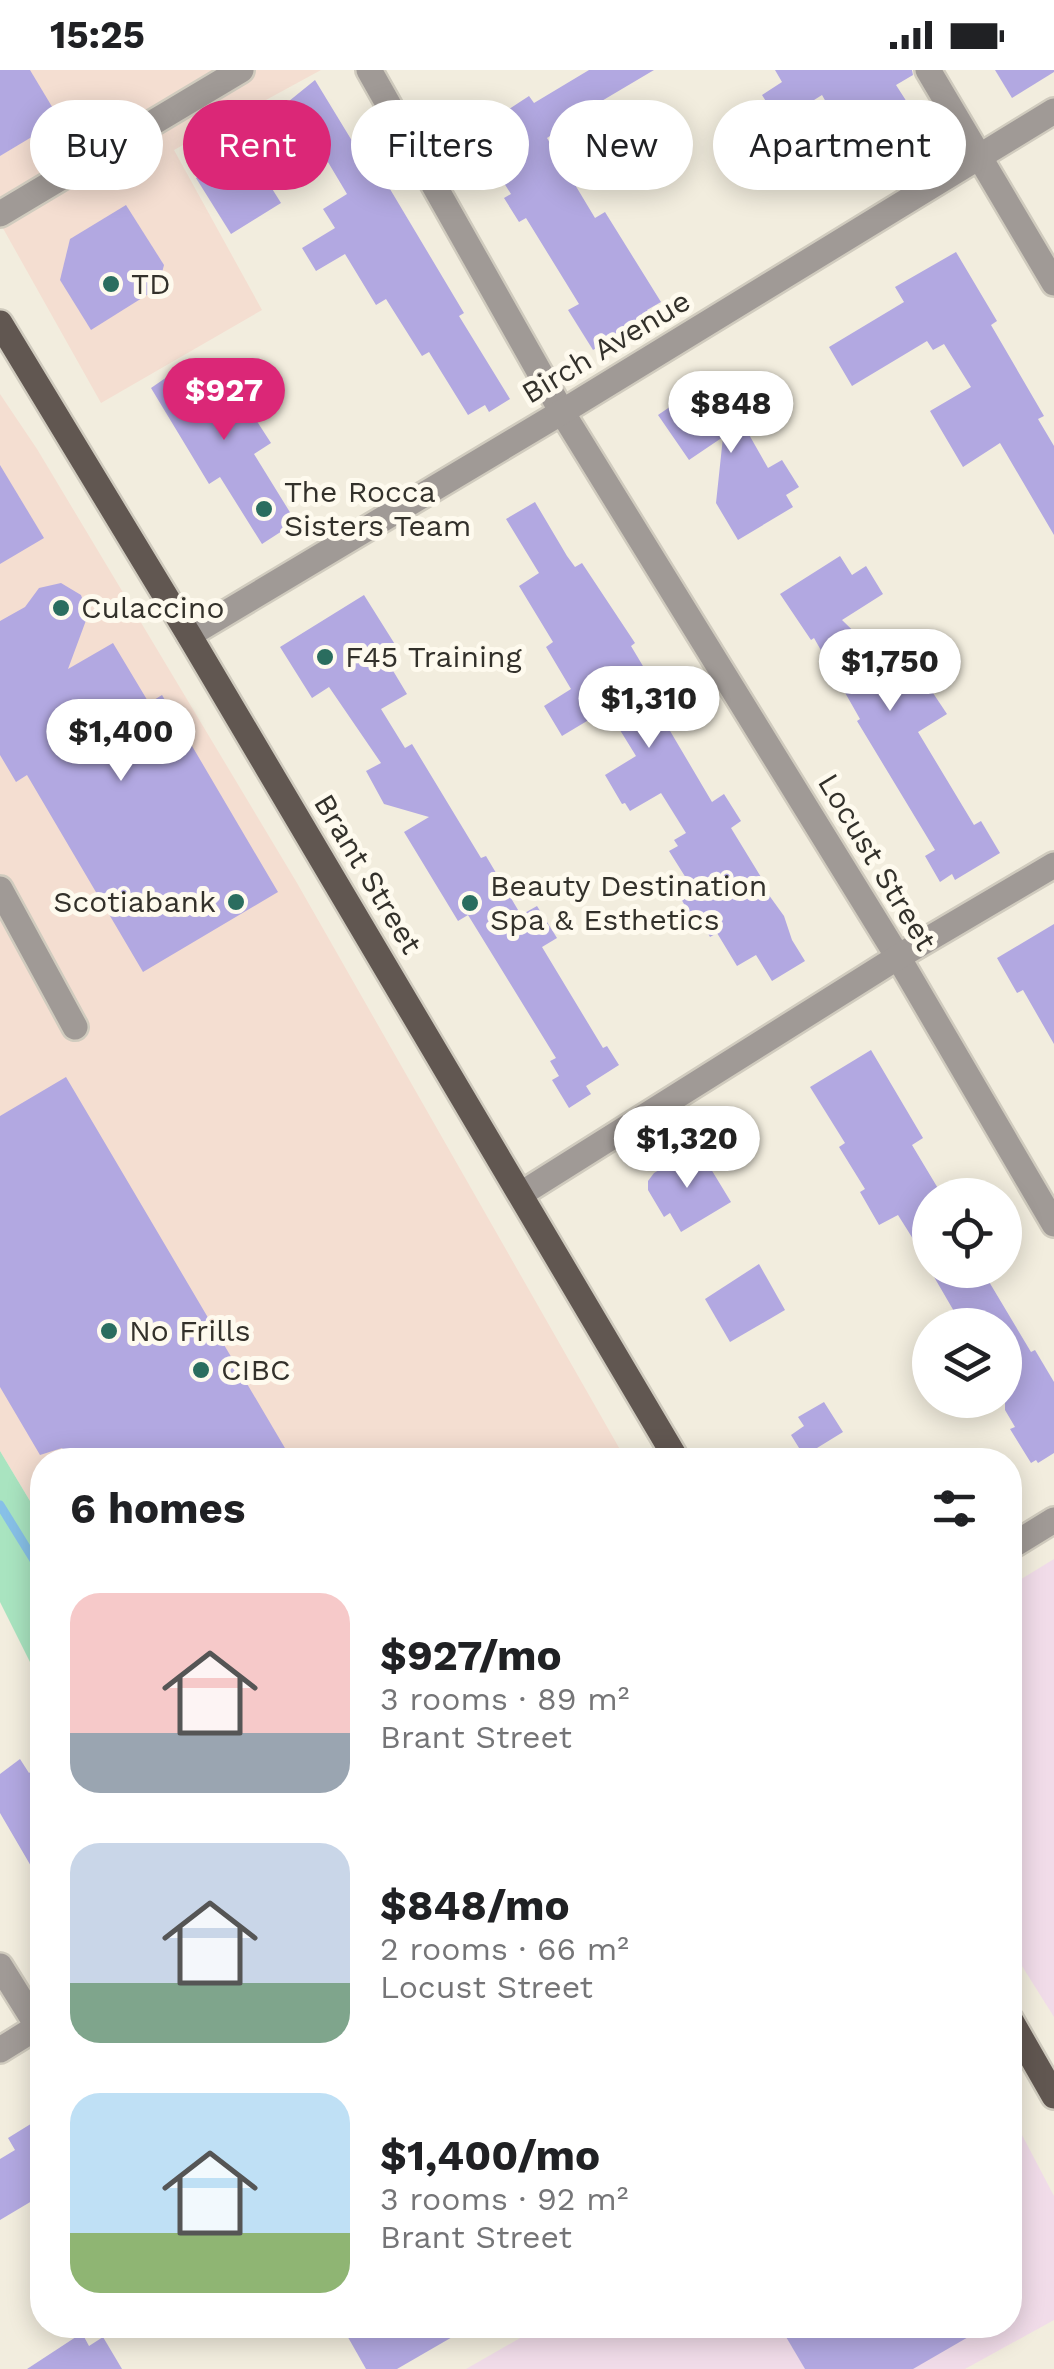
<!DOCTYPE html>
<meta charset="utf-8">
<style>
:root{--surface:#fff;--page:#f6f6f6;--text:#202124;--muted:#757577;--accent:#db2777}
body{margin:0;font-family:"Work Sans",sans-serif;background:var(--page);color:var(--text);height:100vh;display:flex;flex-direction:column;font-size:38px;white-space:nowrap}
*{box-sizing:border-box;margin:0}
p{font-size:32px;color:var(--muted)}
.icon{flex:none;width:55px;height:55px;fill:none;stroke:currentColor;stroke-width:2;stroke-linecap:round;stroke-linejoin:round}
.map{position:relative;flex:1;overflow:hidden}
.drawer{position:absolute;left:30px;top:1378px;width:992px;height:890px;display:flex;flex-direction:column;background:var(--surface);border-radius:40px;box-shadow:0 5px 25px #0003}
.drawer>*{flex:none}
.banner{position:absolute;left:30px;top:30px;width:995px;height:90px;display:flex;gap:20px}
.buttons{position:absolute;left:912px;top:1108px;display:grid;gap:20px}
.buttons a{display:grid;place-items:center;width:110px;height:110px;border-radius:50%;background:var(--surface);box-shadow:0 5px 25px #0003;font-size:50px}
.price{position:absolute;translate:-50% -85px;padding:0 22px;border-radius:35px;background:#fff;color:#222;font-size:32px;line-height:65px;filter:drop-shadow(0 2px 5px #0008)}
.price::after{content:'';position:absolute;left:50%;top:60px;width:30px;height:22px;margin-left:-15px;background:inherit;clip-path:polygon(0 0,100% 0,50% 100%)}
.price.current{background:var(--accent);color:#fff}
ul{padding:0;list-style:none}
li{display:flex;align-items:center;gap:30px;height:250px;padding:0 40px}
li span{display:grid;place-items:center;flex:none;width:280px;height:200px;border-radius:30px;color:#555}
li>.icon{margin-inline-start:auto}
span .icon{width:120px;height:120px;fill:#fffc;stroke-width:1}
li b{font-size:42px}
h2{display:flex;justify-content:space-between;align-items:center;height:120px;padding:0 40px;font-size:42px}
.pill{padding:0 35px;border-radius:45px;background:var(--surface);box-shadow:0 5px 25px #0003;font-size:35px;line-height:90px}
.pill.current{background:var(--accent);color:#fff}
.status{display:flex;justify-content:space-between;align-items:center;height:70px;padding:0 50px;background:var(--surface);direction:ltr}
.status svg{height:28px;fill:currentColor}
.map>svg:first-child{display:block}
</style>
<div class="status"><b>15:25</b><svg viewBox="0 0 49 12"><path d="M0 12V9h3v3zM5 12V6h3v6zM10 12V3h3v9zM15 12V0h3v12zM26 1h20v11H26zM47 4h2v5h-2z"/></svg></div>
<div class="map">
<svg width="1054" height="2299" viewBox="0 0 1054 2299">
<rect width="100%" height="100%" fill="#f2edde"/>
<g fill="#f4ded1">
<path d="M 0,0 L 321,0 L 174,80 L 262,240 L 101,333 L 0,153 Z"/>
<path d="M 0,324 L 37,379 L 297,813 L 626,1390 L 42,1390 L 42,1451 L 0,1381 Z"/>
</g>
<g fill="#f1dce9">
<path d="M 1054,1489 L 1054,1947 L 1010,1877 L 1010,1516 Z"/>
<path d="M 1010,2042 L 1054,2126 L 1054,2250 L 965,2299 L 466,2299 L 543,2255 L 1010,2255 Z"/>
</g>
<path fill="#a9e4c0" d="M 0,1381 L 42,1451 L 42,1616 L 0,1532 Z"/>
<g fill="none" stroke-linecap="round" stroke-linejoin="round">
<path stroke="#87c0e7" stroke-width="9" d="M 0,1435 L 42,1503"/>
</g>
<g fill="#b2a8e1">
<path d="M 0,0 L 30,0 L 60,50 L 0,86 Z"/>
<path d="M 589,0 L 654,0 L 551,61 L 553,64 L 547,68 L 595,148 L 605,142 L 661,232 L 647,240 L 650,245 L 593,280 L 568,240 L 579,234 L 526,148 L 519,152 L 504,128 L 511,124 L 472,63 L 529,26 L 534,33 Z"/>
<path d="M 775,0 L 912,0 L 913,5 L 896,15 L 932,71 L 884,104 L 876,92 L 864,99 L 822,25 L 779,52 L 762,25 L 782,12 Z"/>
<path d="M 995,0 L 1054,0 L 1054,2 L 1012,28 Z"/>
<path d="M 315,10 L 374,107 L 381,104 L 464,243 L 459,246 L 510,329 L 489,342 L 485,335 L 468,345 L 429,282 L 422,286 L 386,229 L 376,235 L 345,184 L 316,201 L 302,178 L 335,158 L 323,139 L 347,124 L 319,77 L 266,109 L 281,133 L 231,164 L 196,108 L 247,77 L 253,88 L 292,63 L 278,40 Z"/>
<path d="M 126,135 L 164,195 L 158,218 L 91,260 L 60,210 L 70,169 Z"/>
<path d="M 956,182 L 997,251 L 991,255 L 1044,346 L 1038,349 L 1054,376 L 1054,465 L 1000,373 L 963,397 L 930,341 L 971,317 L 944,274 L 933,280 L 927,271 L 852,316 L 829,277 L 904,232 L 895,217 Z"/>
<path d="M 193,289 L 202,304 L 216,295 L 244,342 L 249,339 L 271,373 L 254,384 L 296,452 L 262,474 L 220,407 L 209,414 L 151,318 Z"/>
<path d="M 718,304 L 735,328 L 741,323 L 756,345 L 743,354 L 768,398 L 782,390 L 799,417 L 786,425 L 793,437 L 738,470 L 716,433 L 723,367 L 689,390 L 658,345 Z"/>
<path d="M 0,395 L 44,468 L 0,494 Z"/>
<path d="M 535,432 L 567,486 L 575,497 L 582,493 L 635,573 L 631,576 L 671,643 L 663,649 L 712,732 L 724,724 L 741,751 L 731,758 L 764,812 L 761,814 L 784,846 L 792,870 L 805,891 L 772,911 L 756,885 L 737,896 L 717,863 L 710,867 L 700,849 L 695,852 L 678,824 L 691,816 L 669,781 L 678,776 L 674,770 L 686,763 L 661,723 L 630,741 L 625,733 L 622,734 L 605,705 L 636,686 L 607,639 L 562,666 L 544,636 L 571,619 L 546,577 L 553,572 L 519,516 L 539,503 L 506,449 Z"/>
<path d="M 840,486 L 852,505 L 866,496 L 883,524 L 842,550 L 875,582 L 887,576 L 914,624 L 922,619 L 925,624 L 931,620 L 947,644 L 918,662 L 974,755 L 981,751 L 1000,783 L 955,810 L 952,804 L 940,812 L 925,786 L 935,780 L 857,651 L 860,649 L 814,568 L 811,570 L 780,524 Z"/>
<path d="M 61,513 L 81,525 L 88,545 L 68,599 L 113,573 L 149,633 L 162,625 L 278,822 L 143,902 L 27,705 L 16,712 L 0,685 L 0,551 L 25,537 L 39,518 Z"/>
<path d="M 364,525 L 396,576 L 383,584 L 407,624 L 381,639 L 405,678 L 412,674 L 481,788 L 486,786 L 521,845 L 537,836 L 557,868 L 542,877 L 603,978 L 607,976 L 619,995 L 586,1016 L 591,1024 L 569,1038 L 552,1010 L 559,1006 L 550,991 L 556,988 L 468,845 L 458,851 L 404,762 L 429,747 L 384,734 L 366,701 L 381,693 L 329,617 L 312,628 L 280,577 Z"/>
<path d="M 1054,854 L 1054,974 L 1023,920 L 1017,923 L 997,888 Z"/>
<path d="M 871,980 L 923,1068 L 912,1075 L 942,1125 L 930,1125 L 930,1196 L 898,1145 L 879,1155 L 860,1122 L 865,1119 L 839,1077 L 845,1073 L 810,1017 Z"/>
<path d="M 66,1007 L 292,1390 L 69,1390 L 62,1378 L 40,1385 L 0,1317 L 0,1046 Z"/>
<path d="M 700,1081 L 731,1132 L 681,1162 L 670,1143 L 664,1147 L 648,1120 L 648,1111 L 654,1103 L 681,1087 L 685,1090 Z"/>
<path d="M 759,1194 L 785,1240 L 730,1272 L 705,1229 Z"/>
<path d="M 930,1200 L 982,1200 L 1031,1282 L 1035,1280 L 1054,1312 L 1054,1383 L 1038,1393 L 1036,1390 L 1031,1393 L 1010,1359 L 1015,1357 L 1005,1340 L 1005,1317 L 1014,1312 L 1005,1297 L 1005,1255 L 962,1255 Z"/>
<path d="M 824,1332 L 843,1362 L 804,1386 L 791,1365 L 804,1356 L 798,1347 Z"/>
<path d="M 20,1689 L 29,1703 L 42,1694 L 42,1815 L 0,1743 L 0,1704 Z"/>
<path d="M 42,2047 L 42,2125 L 0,2150 L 0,2089 L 15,2080 L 8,2068 Z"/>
<path d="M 341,2255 L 473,2255 L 397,2299 L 366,2299 Z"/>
<path d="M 779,2255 L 989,2255 L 913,2299 L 805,2299 Z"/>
<path d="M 82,2263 L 89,2276 L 103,2267 L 122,2299 L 27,2299 Z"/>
</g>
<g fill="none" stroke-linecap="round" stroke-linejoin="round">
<g stroke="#d0cbbe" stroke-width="30">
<g id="street">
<path d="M 369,0 L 562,342 L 898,887 L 1054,1154"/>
<path d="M 928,0 L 1054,213"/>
<path d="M 0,144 L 241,0"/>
<path d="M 189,565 L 562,342 L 1054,41"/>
<path d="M 0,819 L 75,957"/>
<path d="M 521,1124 L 898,887 L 1054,795"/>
<path d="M 1010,1477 L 1054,1450"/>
<path d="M 0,1896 L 38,1957"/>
<path d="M 0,1980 L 42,1954"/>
</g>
</g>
<g stroke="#d0cbbe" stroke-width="30">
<g id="primary">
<path d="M 0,253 L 189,565 L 677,1390"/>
<path d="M 1010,1949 L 1054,2026"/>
</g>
</g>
<use href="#street" stroke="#a09a96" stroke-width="25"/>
<use href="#primary" stroke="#615751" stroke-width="25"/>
</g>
<g fill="#2a6d5f" stroke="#fefaee" stroke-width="4">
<circle cx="111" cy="214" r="10"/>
<circle cx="264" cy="439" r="10"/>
<circle cx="61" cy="538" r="10"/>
<circle cx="325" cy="587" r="10"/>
<circle cx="236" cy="832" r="10"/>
<circle cx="470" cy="833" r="10"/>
<circle cx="109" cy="1261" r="10"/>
<circle cx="201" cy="1300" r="10"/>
</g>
<g text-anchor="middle" stroke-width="10" stroke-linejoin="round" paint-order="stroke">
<g font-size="30" fill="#33312b" stroke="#fefaee" text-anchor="start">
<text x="131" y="224">TD</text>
<text x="284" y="432">The Rocca<tspan x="284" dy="34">Sisters Team</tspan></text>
<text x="81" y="548">Culaccino</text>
<text x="345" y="597">F45 Training</text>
<text x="490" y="826">Beauty Destination<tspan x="490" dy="34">Spa &amp; Esthetics</tspan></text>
<text x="216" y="842" text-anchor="end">Scotiabank</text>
<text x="129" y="1271">No Frills</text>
<text x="221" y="1310">CIBC</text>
</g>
<g font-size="30" fill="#33312b" stroke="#fefaee">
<text transform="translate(606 277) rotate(-31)" y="10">Birch Avenue</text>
<text transform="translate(877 792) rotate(59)" y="10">Locust Street</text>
<text transform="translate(368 804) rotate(59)" y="10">Brant Street</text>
</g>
</g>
</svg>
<div class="buttons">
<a><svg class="icon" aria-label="locate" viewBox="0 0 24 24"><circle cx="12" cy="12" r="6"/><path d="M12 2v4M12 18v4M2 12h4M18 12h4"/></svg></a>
<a><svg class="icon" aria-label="layers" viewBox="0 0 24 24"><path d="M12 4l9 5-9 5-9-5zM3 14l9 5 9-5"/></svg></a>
</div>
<b class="price current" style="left:224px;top:373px">$927</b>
<b class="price" style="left:731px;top:386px">$848</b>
<b class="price" style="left:890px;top:644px">$1,750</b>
<b class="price" style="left:649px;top:681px">$1,310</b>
<b class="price" style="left:121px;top:714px">$1,400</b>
<b class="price" style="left:687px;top:1121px">$1,320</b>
<div class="banner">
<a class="pill">Buy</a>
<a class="pill current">Rent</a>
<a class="pill">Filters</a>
<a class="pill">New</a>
<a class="pill">Apartment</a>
</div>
<section class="drawer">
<h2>6 homes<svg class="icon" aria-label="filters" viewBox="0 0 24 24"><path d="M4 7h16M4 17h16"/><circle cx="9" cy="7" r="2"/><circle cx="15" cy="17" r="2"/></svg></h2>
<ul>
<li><span style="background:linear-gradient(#f6c9c9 70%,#9aa5b1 0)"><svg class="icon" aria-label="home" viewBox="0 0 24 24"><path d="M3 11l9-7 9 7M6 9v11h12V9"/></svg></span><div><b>$927/mo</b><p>3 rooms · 89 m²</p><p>Brant Street</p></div></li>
<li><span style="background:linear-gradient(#c9d6e8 70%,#7fa58c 0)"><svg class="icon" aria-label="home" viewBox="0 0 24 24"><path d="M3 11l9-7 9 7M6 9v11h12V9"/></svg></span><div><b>$848/mo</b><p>2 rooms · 66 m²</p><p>Locust Street</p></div></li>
<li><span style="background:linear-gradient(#bfe0f5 70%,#8fb573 0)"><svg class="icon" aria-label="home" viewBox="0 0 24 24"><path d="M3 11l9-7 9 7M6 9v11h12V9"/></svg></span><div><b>$1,400/mo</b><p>3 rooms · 92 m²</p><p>Brant Street</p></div></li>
</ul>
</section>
</div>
